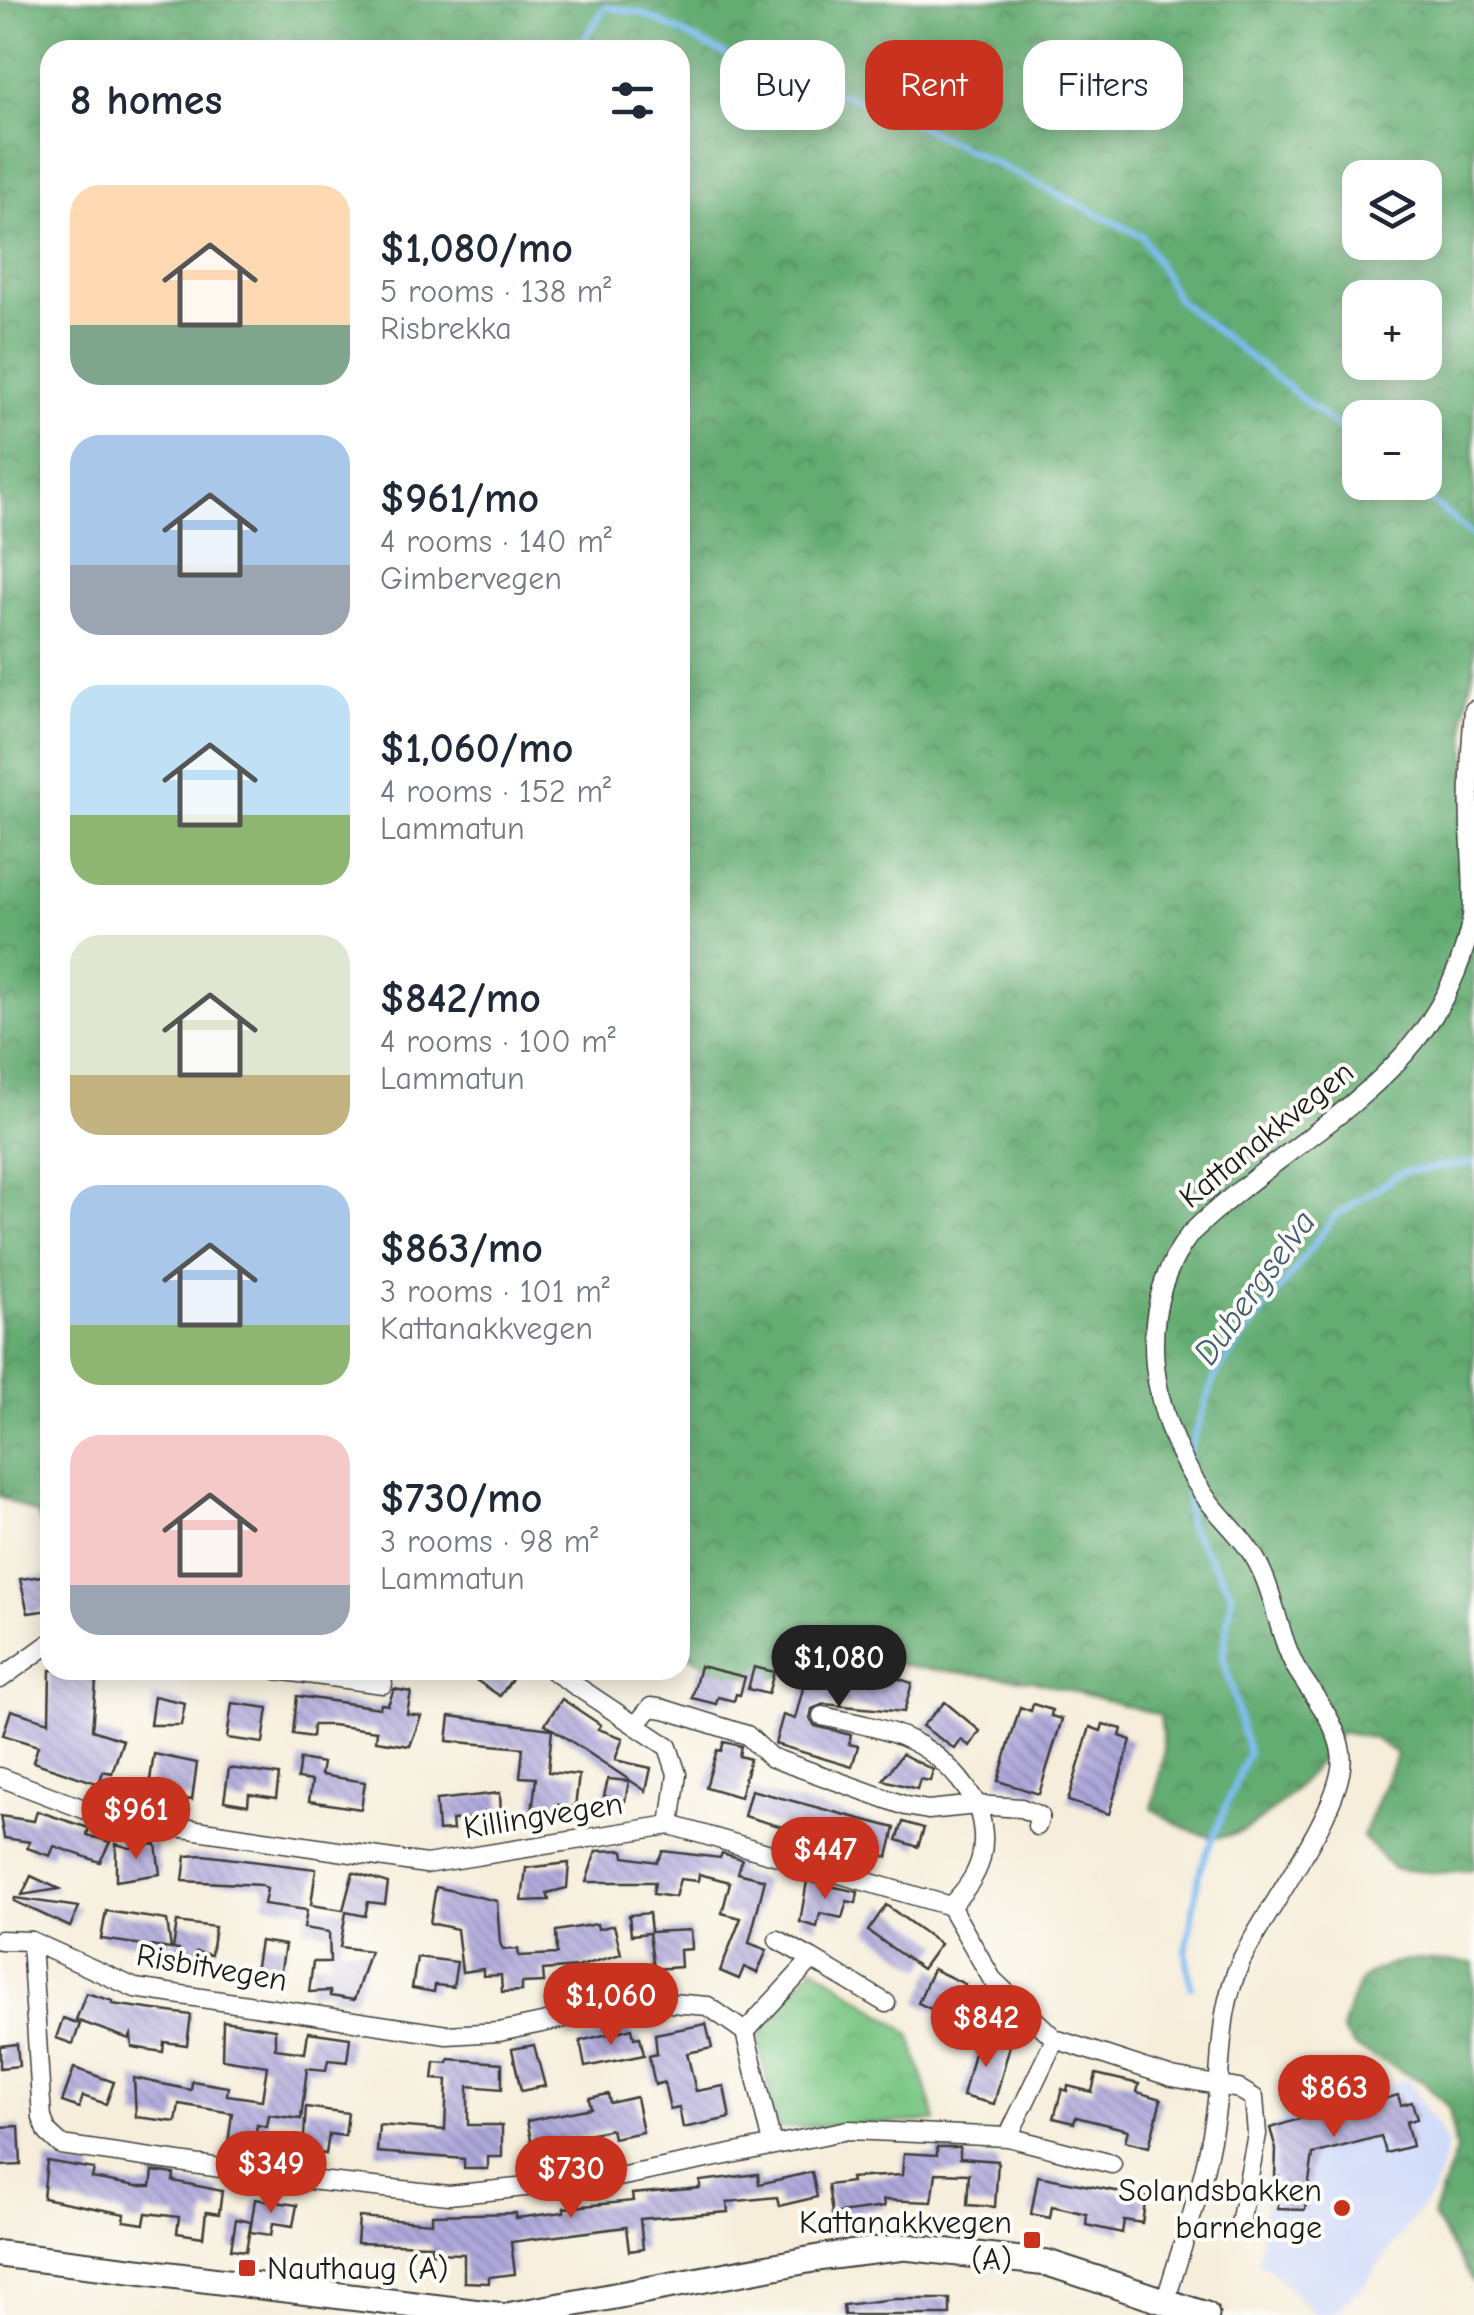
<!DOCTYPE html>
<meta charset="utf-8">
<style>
:root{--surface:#fff;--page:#f6f6f7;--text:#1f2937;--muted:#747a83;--accent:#c8321e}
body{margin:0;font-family:"Comic Neue",sans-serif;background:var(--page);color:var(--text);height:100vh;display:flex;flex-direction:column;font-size:38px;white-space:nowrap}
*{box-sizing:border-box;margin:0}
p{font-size:32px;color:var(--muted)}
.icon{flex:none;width:55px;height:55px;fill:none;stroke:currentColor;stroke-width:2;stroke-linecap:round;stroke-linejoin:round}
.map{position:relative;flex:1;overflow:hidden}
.side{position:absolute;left:40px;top:40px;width:650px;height:1640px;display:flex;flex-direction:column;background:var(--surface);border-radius:30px;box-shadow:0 5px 25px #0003}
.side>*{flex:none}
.banner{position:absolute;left:720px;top:40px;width:602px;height:90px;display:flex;gap:20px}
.tools{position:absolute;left:1342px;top:160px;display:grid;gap:20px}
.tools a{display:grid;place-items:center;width:100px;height:100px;border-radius:20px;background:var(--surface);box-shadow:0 5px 25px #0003;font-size:50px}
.price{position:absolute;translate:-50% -85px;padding:0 22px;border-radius:35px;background:var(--accent);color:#fff;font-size:32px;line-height:65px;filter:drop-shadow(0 2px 5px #0008)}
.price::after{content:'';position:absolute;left:50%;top:60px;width:30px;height:22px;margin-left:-15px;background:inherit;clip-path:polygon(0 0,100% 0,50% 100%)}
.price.current{background:#222;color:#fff}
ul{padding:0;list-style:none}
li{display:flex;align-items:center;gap:30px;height:250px;padding:0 30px}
li span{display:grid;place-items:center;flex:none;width:280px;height:200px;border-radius:30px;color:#555}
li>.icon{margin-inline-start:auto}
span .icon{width:120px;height:120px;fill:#fffc;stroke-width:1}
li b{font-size:42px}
h2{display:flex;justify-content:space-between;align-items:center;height:120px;padding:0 30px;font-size:42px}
.tag{padding:0 35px;border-radius:30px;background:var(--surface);box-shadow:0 5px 25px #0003;font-size:35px;line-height:90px}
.tag.current{background:var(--accent);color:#fff}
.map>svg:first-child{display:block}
</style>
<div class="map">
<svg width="1474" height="2315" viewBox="0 0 1474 2315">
<defs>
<pattern id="forest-crowns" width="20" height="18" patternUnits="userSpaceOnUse" patternTransform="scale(2.5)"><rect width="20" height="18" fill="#64ac72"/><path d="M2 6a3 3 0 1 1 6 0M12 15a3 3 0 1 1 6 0" fill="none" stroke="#528b5d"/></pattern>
<pattern id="park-crowns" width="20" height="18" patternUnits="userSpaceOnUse" patternTransform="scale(2.5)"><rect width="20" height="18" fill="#7bc785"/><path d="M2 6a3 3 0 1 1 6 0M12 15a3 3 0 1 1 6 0" fill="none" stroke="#6aaa72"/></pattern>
<pattern id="building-back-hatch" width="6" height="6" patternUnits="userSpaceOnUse" patternTransform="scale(2.5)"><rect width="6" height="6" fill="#afa8db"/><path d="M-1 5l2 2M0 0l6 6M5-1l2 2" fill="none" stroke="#8e88b1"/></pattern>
</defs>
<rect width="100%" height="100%" fill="#fdfcf7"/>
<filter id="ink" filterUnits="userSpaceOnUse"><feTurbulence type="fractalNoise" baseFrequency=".01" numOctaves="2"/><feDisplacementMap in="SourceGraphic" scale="20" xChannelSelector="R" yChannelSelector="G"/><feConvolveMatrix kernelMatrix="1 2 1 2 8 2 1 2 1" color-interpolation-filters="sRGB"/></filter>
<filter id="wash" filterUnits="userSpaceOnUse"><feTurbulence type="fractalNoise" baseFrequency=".0048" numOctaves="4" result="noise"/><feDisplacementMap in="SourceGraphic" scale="40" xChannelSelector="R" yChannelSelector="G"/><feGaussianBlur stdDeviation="2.25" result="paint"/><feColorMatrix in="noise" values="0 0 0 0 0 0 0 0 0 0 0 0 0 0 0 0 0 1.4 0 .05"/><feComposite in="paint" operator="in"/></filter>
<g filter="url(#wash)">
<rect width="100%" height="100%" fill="#f6eedb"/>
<path fill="#d0daf9" d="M 1408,2079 L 1448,2145 L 1434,2191 L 1362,2287 L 1336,2311 L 1322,2315 L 1313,2312 L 1266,2266 L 1258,2264 L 1273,2130 L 1284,2115 Z"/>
<g fill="url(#forest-crowns)" stroke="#406447" stroke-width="2.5" fill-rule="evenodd">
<path d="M 0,0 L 1474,0 L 1474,666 L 1465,714 L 1474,900 L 1474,1869 L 1441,1873 L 1394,1869 L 1362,1837 L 1397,1754 L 1373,1738 L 1340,1732 C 1321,1764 1258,1839 1217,1837 C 1193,1836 1172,1820 1152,1809 L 1164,1753 L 1160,1715 L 1032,1680 L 918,1668 L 846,1651 L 819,1653 L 781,1676 L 763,1680 L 719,1671 L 680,1651 L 680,50 L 50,50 L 50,1552 L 38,1515 L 0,1496 ZM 1360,178 L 1425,178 L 1425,242 L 1360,242 ZM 1360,298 L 1425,298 L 1425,362 L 1360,362 ZM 1360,418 L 1425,418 L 1425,482 L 1360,482 Z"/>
<path d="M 1417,1959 L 1474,1963 L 1474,2284 L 1433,2216 L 1456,2151 L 1449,2108 L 1423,2082 L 1353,2046 L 1342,2031 C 1357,1975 1360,1970 1417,1959 Z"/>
</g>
<path fill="url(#park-crowns)" stroke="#4c7250" stroke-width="2.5" d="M 814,1966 L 910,2034 L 936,2121 L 776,2128 L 757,2030 Z"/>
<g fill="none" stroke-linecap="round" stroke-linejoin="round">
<g stroke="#7fbef3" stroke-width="6">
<path d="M 576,50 L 606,7 L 642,13 L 758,71 L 875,104 L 1142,236 L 1178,300 L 1360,445"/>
<path d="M 1407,482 L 1474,536"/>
<path d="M 1187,1457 L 1216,1374 L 1335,1216 L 1402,1172 L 1474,1163"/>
<path d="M 1187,1479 L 1188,1525 L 1232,1593 L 1223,1656 L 1248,1753 L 1200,1869 L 1186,1952 L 1191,1987"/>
</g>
</g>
<g id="blocks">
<g fill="url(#building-back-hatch)">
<path d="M 50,1575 L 50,1610 L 28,1613 L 20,1579 Z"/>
<path d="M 814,1665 L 861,1677 L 863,1667 L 912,1683 L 904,1712 L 824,1704 L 812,1709 L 810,1719 L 815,1726 L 851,1735 L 849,1744 L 858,1746 L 852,1767 L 775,1744 L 783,1715 L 795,1719 L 808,1669 L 813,1671 Z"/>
<path d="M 700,1666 L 745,1677 L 740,1695 L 736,1694 L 734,1701 L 718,1697 L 716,1704 L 692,1698 Z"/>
<path d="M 754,1667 L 774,1672 L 768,1694 L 748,1689 Z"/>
<path d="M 50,1670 L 97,1670 L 92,1730 L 123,1740 L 112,1773 L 103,1771 L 99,1784 L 33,1762 L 38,1746 L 3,1735 L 11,1710 L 49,1722 Z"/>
<path d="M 461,1670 L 518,1670 L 500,1696 Z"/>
<path d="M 394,1689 L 411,1692 L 407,1714 L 421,1716 L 410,1746 L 376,1741 L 377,1731 L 332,1725 L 313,1725 L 312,1737 L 293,1734 L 297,1696 L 380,1708 L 381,1704 L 388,1705 Z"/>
<path d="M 154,1696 L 185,1703 L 181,1725 L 150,1725 Z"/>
<path d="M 562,1699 L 601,1725 L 598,1729 L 623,1738 L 615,1760 L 651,1768 L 646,1791 L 545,1724 Z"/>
<path d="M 945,1702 L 980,1731 L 970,1746 L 961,1740 L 955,1749 L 922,1726 Z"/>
<path d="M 232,1703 L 268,1708 L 263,1743 L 227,1738 Z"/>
<path d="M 1033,1704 L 1052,1710 L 1051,1716 L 1062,1719 L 1039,1794 L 998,1781 L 1020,1707 L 1031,1711 Z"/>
<path d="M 450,1716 L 552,1729 L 548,1772 L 579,1775 L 575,1807 L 558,1805 L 557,1817 L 532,1814 L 536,1778 L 520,1777 L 523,1748 L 447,1741 Z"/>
<path d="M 1103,1724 L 1122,1729 L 1120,1736 L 1131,1740 L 1109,1814 L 1068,1801 L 1090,1727 L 1101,1731 Z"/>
<path d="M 724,1742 L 741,1746 L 739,1756 L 750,1759 L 740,1797 L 706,1787 L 717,1750 L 721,1751 Z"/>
<path d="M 154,1754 L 197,1763 L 192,1800 L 148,1793 Z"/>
<path d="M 902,1754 L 933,1770 L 930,1781 L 920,1779 L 917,1789 L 883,1780 Z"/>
<path d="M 300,1759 L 323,1763 L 321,1775 L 365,1782 L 361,1809 L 309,1801 L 312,1781 L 297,1779 Z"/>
<path d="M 229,1768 L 279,1775 L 276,1798 L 249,1794 L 248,1805 L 224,1801 Z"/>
<path d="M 608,1779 L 629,1781 L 625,1801 L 604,1796 Z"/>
<path d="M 751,1790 L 895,1828 L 888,1857 L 744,1816 Z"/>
<path d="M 500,1793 L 501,1817 L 452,1820 L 453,1830 L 438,1831 L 436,1800 Z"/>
<path d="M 37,1811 L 89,1828 L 87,1835 L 110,1842 L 100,1862 L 54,1846 L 50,1856 L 27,1848 L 30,1842 L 4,1838 L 0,1816 L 34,1821 Z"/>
<path d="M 903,1822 L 924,1828 L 918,1847 L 897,1840 Z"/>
<path d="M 116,1844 L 130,1848 L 156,1844 L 160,1874 L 116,1881 Z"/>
<path d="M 623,1850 L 624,1857 L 657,1862 L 663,1851 L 720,1858 L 722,1853 L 742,1859 L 738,1873 L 765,1880 L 749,1943 L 767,1950 L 757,1973 L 744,1967 L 739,1979 L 720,1971 L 741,1918 L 722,1913 L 730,1882 L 699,1874 L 698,1881 L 680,1879 L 675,1897 L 653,1894 L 655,1882 L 586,1882 L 596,1851 Z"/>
<path d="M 203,1855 L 316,1869 L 311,1905 L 343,1910 L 353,1872 L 388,1883 L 385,1904 L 368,1902 L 365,1916 L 346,1912 L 340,1947 L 370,1951 L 354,2000 L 330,1996 L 330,1991 L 309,1992 L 313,1962 L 330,1962 L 329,1932 L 304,1928 L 307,1910 L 264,1904 L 267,1889 L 261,1885 L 183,1881 L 186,1856 Z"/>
<path d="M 569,1863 L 567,1888 L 547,1893 L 549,1900 L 522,1901 L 526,1868 Z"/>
<path d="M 31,1876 L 59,1889 L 22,1895 Z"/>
<path d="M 807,1881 L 858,1892 L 856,1903 L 847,1901 L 842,1918 L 820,1913 L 817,1927 L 800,1922 Z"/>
<path d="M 436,1887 L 497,1901 L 500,1943 L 503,1950 L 518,1949 L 519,1956 L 557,1954 L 556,1931 L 597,1924 L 598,1929 L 614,1925 L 621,1954 L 577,1967 L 543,1970 L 544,1982 L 522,1983 L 522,1991 L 502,1992 L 501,1975 L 483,1976 L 483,1969 L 462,1972 L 457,1929 L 430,1923 Z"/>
<path d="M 15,1898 L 79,1907 L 70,1927 L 14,1901 Z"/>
<path d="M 886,1905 L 940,1944 L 922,1969 L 868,1931 Z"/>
<path d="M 106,1911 L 167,1920 L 171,1949 L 101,1939 Z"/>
<path d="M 649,1913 L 651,1932 L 691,1930 L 692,1949 L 680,1950 L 681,1967 L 654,1969 L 649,1933 L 631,1935 L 629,1915 Z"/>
<path d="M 177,1922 L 215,1927 L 211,1955 L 196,1952 L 195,1962 L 178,1959 L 179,1950 L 173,1949 Z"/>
<path d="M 260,1941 L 285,1945 L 280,1976 L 255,1972 Z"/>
<path d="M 417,1957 L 457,1962 L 453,1987 L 435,1985 L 434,1992 L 412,1988 Z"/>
<path d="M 933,1969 L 965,1984 L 950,2018 L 918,2003 Z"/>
<path d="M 86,1993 L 113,2001 L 112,2004 L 191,2015 L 187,2045 L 164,2042 L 163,2052 L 132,2047 L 131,2035 L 129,2039 L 76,2020 Z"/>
<path d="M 63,2018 L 80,2024 L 73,2044 L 56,2038 Z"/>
<path d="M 223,2021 L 275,2029 L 275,2049 L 305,2053 L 308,2032 L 350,2038 L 347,2062 L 328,2060 L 326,2070 L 307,2068 L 301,2119 L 269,2115 L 267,2127 L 257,2125 L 253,2148 L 228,2144 L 232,2113 L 179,2104 L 176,2122 L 136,2117 L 134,2078 L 191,2090 L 192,2081 L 228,2087 L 227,2095 L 262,2100 L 267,2066 L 222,2059 Z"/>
<path d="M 706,2024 L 712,2048 L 687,2053 L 696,2091 L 724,2086 L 730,2118 L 683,2128 L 679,2107 L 670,2109 L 664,2082 L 655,2085 L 649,2056 L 657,2054 L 655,2034 Z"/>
<path d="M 632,2028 L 634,2038 L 640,2037 L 644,2055 L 585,2067 L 580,2041 Z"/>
<path d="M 978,2037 L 1010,2045 L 994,2104 L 963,2096 Z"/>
<path d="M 17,2044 L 19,2066 L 0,2068 L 0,2046 Z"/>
<path d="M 534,2045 L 545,2086 L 521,2091 L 512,2049 Z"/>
<path d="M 449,2059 L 502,2063 L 502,2089 L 468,2086 L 468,2125 L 502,2125 L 502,2157 L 488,2157 L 488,2169 L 464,2169 L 464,2159 L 377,2152 L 379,2125 L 445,2130 L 447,2080 L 433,2079 L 435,2062 L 448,2063 Z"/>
<path d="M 74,2068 L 114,2082 L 106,2104 L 83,2096 L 79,2108 L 62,2102 Z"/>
<path d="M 1096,2074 L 1139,2084 L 1137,2092 L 1161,2099 L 1149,2147 L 1125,2141 L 1128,2130 L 1076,2117 L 1074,2123 L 1054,2118 L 1062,2089 L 1067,2091 L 1068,2086 L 1092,2092 Z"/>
<path d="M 608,2094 L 610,2103 L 636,2097 L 643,2132 L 613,2138 L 611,2129 L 557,2141 L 560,2158 L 536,2163 L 527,2121 L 591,2108 L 589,2098 Z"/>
<path d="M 1398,2095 L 1401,2105 L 1412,2102 L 1417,2119 L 1406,2122 L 1412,2146 L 1386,2153 L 1381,2136 L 1313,2154 L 1305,2210 L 1278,2209 L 1279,2177 L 1275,2177 L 1276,2149 L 1270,2128 L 1373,2096 L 1375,2102 Z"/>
<path d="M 306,2107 L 348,2113 L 345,2136 L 329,2134 L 326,2154 L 303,2151 Z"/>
<path d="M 19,2126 L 21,2165 L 0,2166 L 0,2127 Z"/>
<path d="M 937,2147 L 960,2147 L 960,2158 L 998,2161 L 995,2207 L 967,2205 L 969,2174 L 936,2173 L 932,2202 L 883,2200 L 884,2207 L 832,2214 L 828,2185 L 851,2182 L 850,2178 L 902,2175 L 904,2153 L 937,2155 Z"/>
<path d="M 47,2161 L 94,2169 L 92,2178 L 137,2186 L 151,2186 L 153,2171 L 174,2174 L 173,2181 L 222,2191 L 219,2214 L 206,2212 L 203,2237 L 177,2233 L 179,2217 L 146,2213 L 144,2224 L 124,2221 L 125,2214 L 43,2198 Z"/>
<path d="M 812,2172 L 817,2197 L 779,2206 L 777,2197 L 727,2202 L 728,2212 L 640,2219 L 643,2249 L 629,2251 L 626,2227 L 511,2242 L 515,2274 L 489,2277 L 489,2283 L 464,2282 L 464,2254 L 431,2253 L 431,2245 L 357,2243 L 359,2217 L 432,2223 L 432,2215 L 516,2213 L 516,2218 L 564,2212 L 564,2208 L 633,2201 L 632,2194 L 700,2188 L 700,2181 L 758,2174 L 759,2184 Z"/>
<path d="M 1038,2176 L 1146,2197 L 1142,2223 L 1124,2220 L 1122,2233 L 1086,2225 L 1087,2214 L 1052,2206 L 1050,2218 L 1031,2214 Z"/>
<path d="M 255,2199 L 297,2205 L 293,2226 L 273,2223 L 271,2235 L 250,2232 Z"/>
<path d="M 236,2219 L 251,2222 L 246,2251 L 231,2249 Z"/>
<path d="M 894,2299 L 950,2299 L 950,2315 L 844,2315 L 843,2305 Z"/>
</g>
</g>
</g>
<g filter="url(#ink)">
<use href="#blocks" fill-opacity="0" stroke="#3d3c39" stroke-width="2.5"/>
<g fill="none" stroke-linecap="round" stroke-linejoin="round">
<g stroke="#3d3c39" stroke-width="21">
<g id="minor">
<path d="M 277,1670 L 383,1684"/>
<path d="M 552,1670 L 668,1747 L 677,1774 L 670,1825"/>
<path d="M 0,1679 L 50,1643"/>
<path d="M 636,1725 L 651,1707 L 664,1709 L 747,1735 L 770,1757 L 906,1806 L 928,1810 L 977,1805 C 939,1739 893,1730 822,1716"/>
<path d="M 0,1777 L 102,1816 L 426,1864 L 670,1825 L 950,1906 L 992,1979 L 1055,2039 L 1172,2077 L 1239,2089 L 1254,2098 L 1257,2134 L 1240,2224"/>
<path d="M 950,1906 C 981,1876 991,1847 977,1805 L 1021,1808 L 1040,1816 L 1037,1826"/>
<path d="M 0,1940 L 31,1941 L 135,1988 L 447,2035 L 499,2032 L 646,2001 L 708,2006 L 745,2032 L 772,2144"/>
<path d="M 778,1940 L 812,1959"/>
<path d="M 31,1941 L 42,2118 L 48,2133 L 61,2145 L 291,2178 L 449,2195 L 614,2178 L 848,2130 L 1008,2137 L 1112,2164"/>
<path d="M 745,2032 L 812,1959 L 886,2003"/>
<path d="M 1008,2137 L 1055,2039"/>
<path d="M 1166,2299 C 1184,2240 1206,2178 1215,2116 C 1223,2063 1217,2013 1241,1961 C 1264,1912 1350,1800 1341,1752 C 1336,1720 1311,1694 1295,1666 C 1277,1632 1275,1593 1256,1560 C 1242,1535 1220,1518 1204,1495 C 1151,1418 1131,1312 1190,1234 C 1297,1129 1442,1080 1472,917 C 1474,894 1472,871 1471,848 C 1468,804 1470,755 1474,710"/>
</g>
</g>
<g stroke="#3d3c39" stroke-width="29">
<g id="secondary">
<path d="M 0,2254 L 496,2315"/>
<path d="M 512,2315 L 824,2257 L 905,2247 L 1048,2263 L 1206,2315"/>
</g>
</g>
<use href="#minor" stroke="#fff" stroke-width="18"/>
<use href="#secondary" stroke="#fff" stroke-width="25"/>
</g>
</g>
<g fill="#c8321e" stroke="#fdfcf7" stroke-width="4">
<circle cx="1342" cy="2208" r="10"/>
<rect x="1022" y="2230" width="20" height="20" rx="5"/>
<rect x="237" y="2258" width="20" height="20" rx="5"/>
</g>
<g text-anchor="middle" stroke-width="8" stroke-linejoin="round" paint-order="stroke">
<g font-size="32" fill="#1c1c1c" stroke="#fdfcf7">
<text transform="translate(1266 1134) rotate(-39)" y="11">Kattanakkvegen</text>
<text transform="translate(543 1815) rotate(-9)" y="11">Killingvegen</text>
<text transform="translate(212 1967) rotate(10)" y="11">Risbitvegen</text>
</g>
<g font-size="32" fill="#1c1c1c" stroke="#fdfcf7" text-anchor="end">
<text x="1322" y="2201">Solandsbakken<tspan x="1322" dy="37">barnehage</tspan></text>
<text x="1012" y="2233">Kattanakkvegen<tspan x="1012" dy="37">(A)</tspan></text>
<text x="267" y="2279" text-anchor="start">Nauthaug (A)</text>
</g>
<g font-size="35" font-style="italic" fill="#445d72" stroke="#fdfcf7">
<text transform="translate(1254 1287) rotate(-54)" y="12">Dubergselva</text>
</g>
</g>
</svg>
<div class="tools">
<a><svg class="icon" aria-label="layers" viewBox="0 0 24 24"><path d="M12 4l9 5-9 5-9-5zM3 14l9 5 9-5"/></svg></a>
<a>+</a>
<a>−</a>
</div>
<b class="price current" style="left:839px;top:1710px">$1,080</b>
<b class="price" style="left:136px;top:1862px">$961</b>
<b class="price" style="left:825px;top:1902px">$447</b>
<b class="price" style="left:611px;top:2048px">$1,060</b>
<b class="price" style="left:986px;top:2070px">$842</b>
<b class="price" style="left:1334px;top:2140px">$863</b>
<b class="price" style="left:271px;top:2216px">$349</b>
<b class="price" style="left:571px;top:2221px">$730</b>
<div class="banner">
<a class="tag">Buy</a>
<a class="tag current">Rent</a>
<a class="tag">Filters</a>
</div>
<section class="side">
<h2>8 homes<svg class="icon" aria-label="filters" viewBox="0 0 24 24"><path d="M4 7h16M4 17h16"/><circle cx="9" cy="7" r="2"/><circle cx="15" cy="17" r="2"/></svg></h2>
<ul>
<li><span style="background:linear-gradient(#ffd9b3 70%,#7fa58c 0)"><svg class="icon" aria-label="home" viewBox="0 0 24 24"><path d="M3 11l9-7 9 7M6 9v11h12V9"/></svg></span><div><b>$1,080/mo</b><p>5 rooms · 138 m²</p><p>Risbrekka</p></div></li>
<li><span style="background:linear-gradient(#a9c7e8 65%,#9aa5b1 0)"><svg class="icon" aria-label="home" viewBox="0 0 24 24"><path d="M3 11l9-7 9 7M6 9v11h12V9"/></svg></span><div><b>$961/mo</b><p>4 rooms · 140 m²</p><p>Gimbervegen</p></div></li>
<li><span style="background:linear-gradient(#bfe0f5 65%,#8fb573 0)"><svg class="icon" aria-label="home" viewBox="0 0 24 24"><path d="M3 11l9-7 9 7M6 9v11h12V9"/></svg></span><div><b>$1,060/mo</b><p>4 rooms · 152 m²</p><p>Lammatun</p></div></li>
<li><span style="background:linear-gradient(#dfe7d0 70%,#c2b280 0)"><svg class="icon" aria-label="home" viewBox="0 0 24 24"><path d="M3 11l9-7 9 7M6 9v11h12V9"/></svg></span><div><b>$842/mo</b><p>4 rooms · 100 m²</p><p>Lammatun</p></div></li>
<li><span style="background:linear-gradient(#a9c7e8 70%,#8fb573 0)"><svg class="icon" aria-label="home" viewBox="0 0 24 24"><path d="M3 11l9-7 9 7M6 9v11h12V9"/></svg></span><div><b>$863/mo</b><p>3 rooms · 101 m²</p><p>Kattanakkvegen</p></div></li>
<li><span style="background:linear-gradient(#f6c9c9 75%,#9aa5b1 0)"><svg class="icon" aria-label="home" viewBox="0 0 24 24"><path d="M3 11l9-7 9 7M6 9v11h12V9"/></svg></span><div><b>$730/mo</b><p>3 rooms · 98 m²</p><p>Lammatun</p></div></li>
</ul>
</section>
</div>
